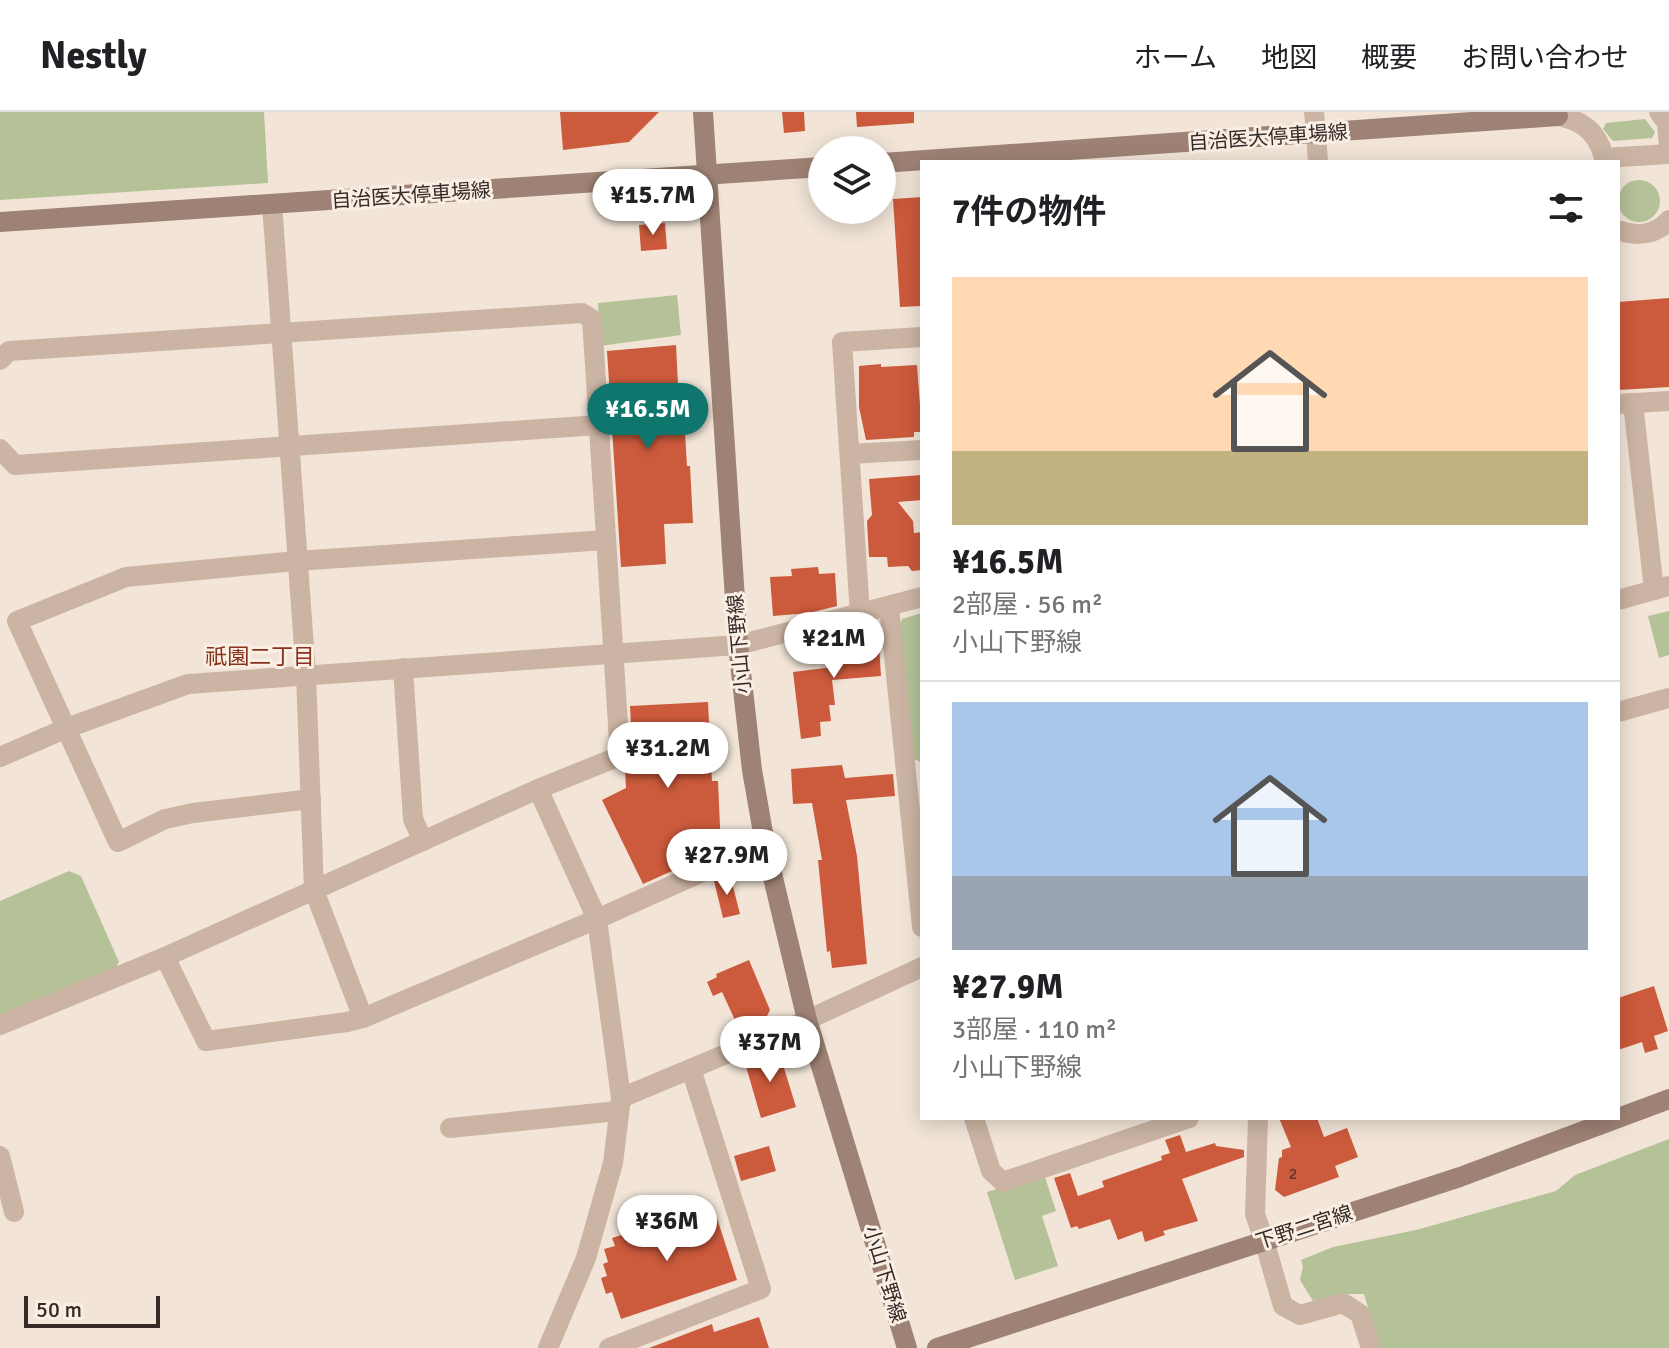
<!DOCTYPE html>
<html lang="ja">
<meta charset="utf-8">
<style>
:root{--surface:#fff;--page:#f2f2f2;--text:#202124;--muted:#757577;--line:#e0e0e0;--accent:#0f766e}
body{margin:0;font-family:Signika,"Noto Sans JP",sans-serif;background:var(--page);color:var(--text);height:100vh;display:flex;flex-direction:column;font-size:30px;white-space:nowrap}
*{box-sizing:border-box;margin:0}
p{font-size:26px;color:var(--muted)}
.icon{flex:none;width:44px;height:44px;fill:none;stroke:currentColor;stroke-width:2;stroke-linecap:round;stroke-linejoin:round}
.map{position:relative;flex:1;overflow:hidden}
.details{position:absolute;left:920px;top:48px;width:700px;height:960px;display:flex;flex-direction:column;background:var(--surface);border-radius:0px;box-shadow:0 4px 20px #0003}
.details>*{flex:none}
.fabs{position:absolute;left:808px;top:24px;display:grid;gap:16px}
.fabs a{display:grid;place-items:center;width:88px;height:88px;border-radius:50%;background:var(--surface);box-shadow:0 4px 20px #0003;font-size:40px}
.scale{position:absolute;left:24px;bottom:20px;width:136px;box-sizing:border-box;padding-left:8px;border:4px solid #352a26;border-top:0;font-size:22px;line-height:28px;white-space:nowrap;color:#352a26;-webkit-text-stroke:6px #faefe4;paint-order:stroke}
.price{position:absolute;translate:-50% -68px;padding:0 18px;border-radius:28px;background:#fff;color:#222;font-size:26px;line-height:52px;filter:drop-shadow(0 2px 4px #0008)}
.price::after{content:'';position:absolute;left:50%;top:48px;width:24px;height:18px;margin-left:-12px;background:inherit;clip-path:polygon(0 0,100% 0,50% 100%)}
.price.active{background:var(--accent);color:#fff}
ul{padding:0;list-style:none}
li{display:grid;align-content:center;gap:16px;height:424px;padding:0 32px}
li+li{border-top:2px solid var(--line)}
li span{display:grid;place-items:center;height:248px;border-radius:0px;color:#555}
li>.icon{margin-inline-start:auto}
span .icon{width:144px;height:144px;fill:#fffc;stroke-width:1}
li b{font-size:34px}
h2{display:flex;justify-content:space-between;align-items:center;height:96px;padding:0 32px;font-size:34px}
header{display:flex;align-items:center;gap:48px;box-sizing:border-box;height:112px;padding:0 40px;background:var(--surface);border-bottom:2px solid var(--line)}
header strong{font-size:38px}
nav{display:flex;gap:44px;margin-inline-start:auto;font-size:28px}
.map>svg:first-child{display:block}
</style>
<header>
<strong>Nestly</strong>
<nav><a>ホーム</a><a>地図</a><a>概要</a><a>お問い合わせ</a></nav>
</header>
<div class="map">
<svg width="1669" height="1236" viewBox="0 0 1669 1236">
<rect width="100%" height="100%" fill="#f2e5d8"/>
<g fill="#b5c297">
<path d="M 0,0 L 264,0 L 268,71 L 0,88 Z"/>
<path d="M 1645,7 L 1655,20 L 1652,26 L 1613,29 L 1603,17 L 1606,11 Z"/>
<circle cx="1639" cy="89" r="21"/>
<path d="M 677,183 L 681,223 L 600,234 L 598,191 Z"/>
<path d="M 1669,499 L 1669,543 L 1659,546 L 1648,504 Z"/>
<path d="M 922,501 L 922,651 L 911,645 L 899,517 L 902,507 Z"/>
<path d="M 69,759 L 81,764 L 119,850 L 115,857 L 0,908 L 0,789 Z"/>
<path d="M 1669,1027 L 1669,1236 L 1380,1236 L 1364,1182 L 1339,1182 L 1313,1189 L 1300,1168 L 1303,1155 L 1301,1148 L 1333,1135 L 1416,1118 L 1556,1079 L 1575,1063 Z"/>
<path d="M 1044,1062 L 1056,1099 L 1042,1104 L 1058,1154 L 1015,1168 L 987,1080 Z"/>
</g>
<g fill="#cc5a3c">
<path d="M 560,0 L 659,0 L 629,30 L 563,38 Z"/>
<path d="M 782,0 L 804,0 L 805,19 L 784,21 Z"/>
<path d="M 856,0 L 914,0 L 914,11 L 857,15 Z"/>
<path d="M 922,85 L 922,194 L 900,195 L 893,87 Z"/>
<path d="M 665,111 L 667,137 L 641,139 L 639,113 Z"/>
<path d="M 1669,186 L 1669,275 L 1618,278 L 1618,190 Z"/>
<path d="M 676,233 L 678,272 L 682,271 L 687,354 L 690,354 L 693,411 L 664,412 L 666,452 L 621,455 L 607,239 Z"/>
<path d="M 881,252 L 881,255 L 917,253 L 922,320 L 914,320 L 914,325 L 866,328 L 859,295 L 859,254 Z"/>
<path d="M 922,363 L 922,388 L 898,390 L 913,409 L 914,421 L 922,420 L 922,458 L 912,459 L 908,454 L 888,455 L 887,445 L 869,445 L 867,409 L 872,403 L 869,367 Z"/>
<path d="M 818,455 L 819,462 L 835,461 L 837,494 L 809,501 L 773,504 L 770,465 L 792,464 L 791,457 Z"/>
<path d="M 878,517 L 881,564 L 832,568 L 835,593 L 829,593 L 831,609 L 820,610 L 821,624 L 801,627 L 793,560 L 833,555 L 831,531 L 867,528 L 866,518 Z"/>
<path d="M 708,590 L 712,669 L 718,669 L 721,738 L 691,742 L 692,750 L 643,772 L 602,688 L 626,676 L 625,656 L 633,653 L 630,594 Z"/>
<path d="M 842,653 L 845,666 L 893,662 L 895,684 L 846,688 L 857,744 L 867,852 L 832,856 L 830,839 L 827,840 L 818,748 L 822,748 L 812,691 L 793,692 L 791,657 Z"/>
<path d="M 730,763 L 740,802 L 723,806 L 714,769 Z"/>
<path d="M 749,848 L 770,898 L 763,912 L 741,921 L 722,880 L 713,884 L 707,870 L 717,865 L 716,862 Z"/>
<path d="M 1654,874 L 1668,919 L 1654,924 L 1658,937 L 1645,941 L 1642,930 L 1618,938 L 1618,886 Z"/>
<path d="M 775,936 L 776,941 L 779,940 L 796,995 L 761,1006 L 745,951 L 760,946 L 759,942 Z"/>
<path d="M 1279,1006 L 1317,1006 L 1324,1025 L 1347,1016 L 1358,1045 L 1335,1054 L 1339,1065 L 1284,1085 L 1275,1078 L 1279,1046 L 1282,1045 L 1282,1038 L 1291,1035 Z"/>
<path d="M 1180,1023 L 1186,1040 L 1215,1031 L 1216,1034 L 1244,1038 L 1244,1045 L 1182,1067 L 1198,1109 L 1163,1119 L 1165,1123 L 1145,1130 L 1142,1119 L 1118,1128 L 1110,1107 L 1079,1117 L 1077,1114 L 1071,1116 L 1054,1066 L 1070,1061 L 1078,1084 L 1104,1075 L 1102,1069 L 1162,1048 L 1161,1044 L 1170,1041 L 1165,1028 Z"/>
<path d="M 769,1034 L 776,1059 L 741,1069 L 734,1044 Z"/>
<path d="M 693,1086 L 699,1106 L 715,1100 L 737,1168 L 621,1207 L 612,1180 L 606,1182 L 601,1166 L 607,1164 L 603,1152 L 608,1150 L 604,1137 L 615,1134 L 612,1126 L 648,1115 L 650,1122 L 683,1111 L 677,1092 Z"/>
<path d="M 759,1205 L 769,1236 L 649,1236 L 712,1212 L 714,1220 Z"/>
</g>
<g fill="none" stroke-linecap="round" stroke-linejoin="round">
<g stroke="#cbb4a3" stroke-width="20">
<path d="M 1314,0 L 1316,22"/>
<path d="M 272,92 L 306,563 L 314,778 L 363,906"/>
<path d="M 0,248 L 9,239 L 582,201 L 592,207 L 620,644 L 538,677 L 165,845 L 0,913"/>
<path d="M 1633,291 L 1654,478"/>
<path d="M 1618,292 L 1669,289"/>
<path d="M 0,337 L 15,353 L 599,313"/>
<path d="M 850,342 L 922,338"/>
<path d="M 1618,488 L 1669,474"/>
<path d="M 889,495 L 922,815"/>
<path d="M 860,502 L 842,230 L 922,225"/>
<path d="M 403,556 L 413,707 L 423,729"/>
<path d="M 1618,600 L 1669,586"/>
<path d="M 0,645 L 67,616 L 188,572 L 738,533 L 922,485"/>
<path d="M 538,677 L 597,807 L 621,986 L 613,1051 L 586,1146 L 548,1236"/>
<path d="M 311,687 L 193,701 L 165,707 L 118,730 L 17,509 L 126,465 L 296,449 L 606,428"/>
<path d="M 165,845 L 206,929 L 347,910 L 363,906 L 597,807 L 765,732"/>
<path d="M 621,986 L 807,908 L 922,855"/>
<path d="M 974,1006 L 991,1059 L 1003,1070 L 1189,1006"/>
<path d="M 450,1016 L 618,999"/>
<path d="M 0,1044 L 14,1100"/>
<path d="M 1264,1128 L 1283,1194 L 1300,1203 L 1343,1191 L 1360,1202 L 1371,1236"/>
<path d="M 609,1236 L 761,1177 L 691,957"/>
</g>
<g stroke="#cbb4a3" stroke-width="20">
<path d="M 1659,0 L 1667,11 L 1669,35"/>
<path d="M 1558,4 C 1584,8 1600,23 1605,50"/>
<path d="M 1316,22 L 1318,50"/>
<path d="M 1604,46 L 1669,42"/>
<path d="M 1618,118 C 1636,125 1656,123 1669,108"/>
<path d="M 1258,1006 L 1255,1102 L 1264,1128"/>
</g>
<g stroke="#9e8275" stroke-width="20">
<path d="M 703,0 L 738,533 L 752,658 L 765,732 L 807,908 L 907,1236"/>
<path d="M 882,51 L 1558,4"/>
<path d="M 0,110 L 822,55"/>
<path d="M 937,1236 L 1460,1065 L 1669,987"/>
</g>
</g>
<g text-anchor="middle" stroke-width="6" stroke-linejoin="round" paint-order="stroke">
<g font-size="16" fill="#5b362c">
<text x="1293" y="1067">2</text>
</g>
<g font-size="20" fill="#352a26" stroke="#faefe4">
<text transform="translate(1268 25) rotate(-4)" y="7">自治医大停車場線</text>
<text transform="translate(411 83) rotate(-4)" y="7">自治医大停車場線</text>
<text transform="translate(739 532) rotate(-95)" y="7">小山下野線</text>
<text transform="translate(1304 1115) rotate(-18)" y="7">下野二宮線</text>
<text transform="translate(885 1162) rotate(73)" y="7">小山下野線</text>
</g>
<g font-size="22" fill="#88311b" stroke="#faefe4">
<text x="260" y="552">祇園二丁目</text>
</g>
</g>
</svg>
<div class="fabs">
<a><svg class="icon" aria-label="layers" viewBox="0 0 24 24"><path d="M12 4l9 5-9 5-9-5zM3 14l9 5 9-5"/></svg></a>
</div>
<div class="scale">50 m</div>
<b class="price" style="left:653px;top:125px">¥15.7M</b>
<b class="price active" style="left:648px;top:339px">¥16.5M</b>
<b class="price" style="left:834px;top:568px">¥21M</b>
<b class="price" style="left:668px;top:678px">¥31.2M</b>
<b class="price" style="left:727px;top:785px">¥27.9M</b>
<b class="price" style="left:770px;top:972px">¥37M</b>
<b class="price" style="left:667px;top:1151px">¥36M</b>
<section class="details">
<h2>7件の物件<svg class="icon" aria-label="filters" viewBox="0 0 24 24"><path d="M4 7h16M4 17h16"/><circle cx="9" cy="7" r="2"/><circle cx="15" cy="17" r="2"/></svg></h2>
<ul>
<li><span style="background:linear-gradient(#ffd9b3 70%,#c2b280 0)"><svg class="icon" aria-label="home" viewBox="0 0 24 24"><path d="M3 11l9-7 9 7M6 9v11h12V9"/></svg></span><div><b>¥16.5M</b><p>2部屋 · 56 m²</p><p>小山下野線</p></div></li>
<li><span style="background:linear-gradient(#a9c7e8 70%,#9aa5b1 0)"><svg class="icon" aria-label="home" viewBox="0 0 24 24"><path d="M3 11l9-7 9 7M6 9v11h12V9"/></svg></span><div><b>¥27.9M</b><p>3部屋 · 110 m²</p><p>小山下野線</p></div></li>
</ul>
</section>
</div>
